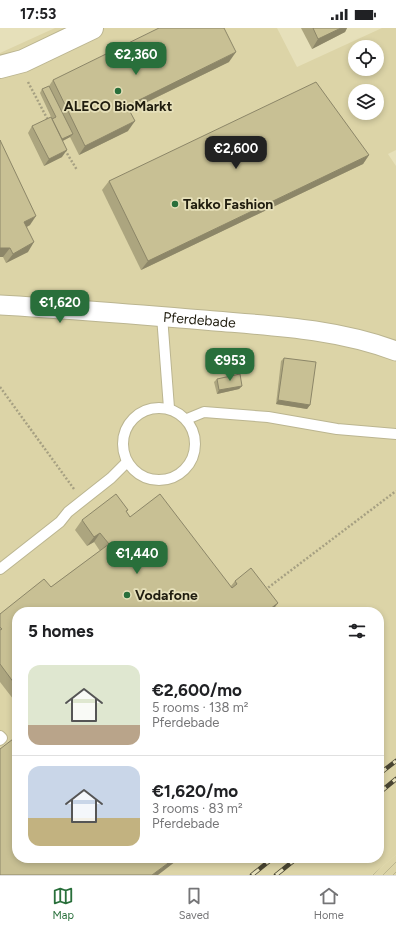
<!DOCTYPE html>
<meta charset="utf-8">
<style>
:root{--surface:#fff;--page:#f6f6f6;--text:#202124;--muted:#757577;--line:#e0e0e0;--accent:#296f3b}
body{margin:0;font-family:Figtree,sans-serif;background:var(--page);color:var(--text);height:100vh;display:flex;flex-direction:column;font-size:15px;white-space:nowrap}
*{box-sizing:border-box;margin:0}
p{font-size:13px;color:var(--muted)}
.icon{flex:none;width:22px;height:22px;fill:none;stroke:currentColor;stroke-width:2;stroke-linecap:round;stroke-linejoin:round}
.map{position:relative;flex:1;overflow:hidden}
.panel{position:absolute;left:12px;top:579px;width:372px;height:256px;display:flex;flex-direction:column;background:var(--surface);border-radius:16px;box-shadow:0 2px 6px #0003}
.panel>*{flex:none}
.fabs{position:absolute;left:348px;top:12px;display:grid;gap:8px}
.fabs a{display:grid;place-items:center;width:36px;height:36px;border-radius:50%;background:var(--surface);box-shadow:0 2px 6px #0003;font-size:20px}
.price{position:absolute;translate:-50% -34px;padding:0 9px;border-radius:8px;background:var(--accent);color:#fff;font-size:13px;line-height:26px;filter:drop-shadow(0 1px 2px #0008)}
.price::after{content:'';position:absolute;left:50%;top:24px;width:12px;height:9px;margin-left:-6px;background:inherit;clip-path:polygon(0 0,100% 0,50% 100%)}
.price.active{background:#222;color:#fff}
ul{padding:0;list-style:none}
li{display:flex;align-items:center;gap:12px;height:100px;padding:0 16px}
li+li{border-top:1px solid var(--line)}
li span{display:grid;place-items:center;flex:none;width:112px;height:80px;border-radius:12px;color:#555}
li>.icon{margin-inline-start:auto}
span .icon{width:48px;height:48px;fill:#fffc;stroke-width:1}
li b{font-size:17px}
h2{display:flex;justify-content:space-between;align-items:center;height:48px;padding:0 16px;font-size:17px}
.status{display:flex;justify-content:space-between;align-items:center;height:28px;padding:0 20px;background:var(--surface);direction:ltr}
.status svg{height:11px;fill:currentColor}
.dock{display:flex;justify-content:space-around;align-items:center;height:56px;border-top:1px solid var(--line);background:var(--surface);font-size:11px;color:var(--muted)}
.dock a{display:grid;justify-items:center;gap:2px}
.dock .active{color:var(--accent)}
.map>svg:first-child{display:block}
</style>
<div class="status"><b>17:53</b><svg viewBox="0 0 49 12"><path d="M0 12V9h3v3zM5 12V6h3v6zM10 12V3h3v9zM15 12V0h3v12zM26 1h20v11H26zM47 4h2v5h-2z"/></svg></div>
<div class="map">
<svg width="396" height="847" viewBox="0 0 396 847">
<defs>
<pattern id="industrial-furrows" width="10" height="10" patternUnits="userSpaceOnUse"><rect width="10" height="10" fill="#dcd4a7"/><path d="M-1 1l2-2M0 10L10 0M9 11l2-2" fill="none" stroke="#bcb68f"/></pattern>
</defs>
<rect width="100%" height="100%" fill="#e6e0ba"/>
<path fill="#dcd4a7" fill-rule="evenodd" d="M 55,0 L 277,0 L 297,39 L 382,0 L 396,0 L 396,122 L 388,126 L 396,138 L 396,827 L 372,847 L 0,847 L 0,25 ZM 355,19 L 377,19 L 377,41 L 355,41 ZM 355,63 L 377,63 L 377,85 L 355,85 ZM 17,584 L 379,584 L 379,830 L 17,830 Z"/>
<path fill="url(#industrial-furrows)" d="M 396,827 L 396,847 L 372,847 Z"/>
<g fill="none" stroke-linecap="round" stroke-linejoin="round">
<g stroke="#bbb590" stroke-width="12">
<g id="lane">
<path d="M 162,288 L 169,380"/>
<circle cx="159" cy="416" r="36"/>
<path d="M 187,391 L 204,384 L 268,389 L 337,401 L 396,406"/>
<path d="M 0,541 L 60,494 L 68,484 L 111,450 L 127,434"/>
<path d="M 0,708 L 2,710 L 0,712"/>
</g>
</g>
<g stroke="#bbb590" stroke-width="21">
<g id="street">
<path id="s1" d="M 0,277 C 72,281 143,287 215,293 C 276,298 337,301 396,323"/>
</g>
</g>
<g stroke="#bbb590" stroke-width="24">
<path id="primary" d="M 0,39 L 23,33 L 92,0"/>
</g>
<g stroke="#a6a082" stroke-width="2.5" stroke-dasharray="2 2" stroke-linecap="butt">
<path d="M 28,54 L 49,94"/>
<path d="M 65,122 L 77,142"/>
<path d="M 0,359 L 74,461"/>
<path d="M 265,562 L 396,463"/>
</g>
<use href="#lane" stroke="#fff" stroke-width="10"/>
<use href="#street" stroke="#fff" stroke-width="19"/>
<use href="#primary" stroke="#fff" stroke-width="22"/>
<g stroke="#494532" stroke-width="4.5">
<g id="rail">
<path d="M 379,746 L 396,733"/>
<path d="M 379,765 L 396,751"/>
<path d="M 252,847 L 273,830"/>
<path d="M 276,847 L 297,830"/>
</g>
</g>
<use href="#rail" stroke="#e6e0ba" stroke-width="3" stroke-dasharray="9" stroke-linecap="butt"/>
</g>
<g fill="#aca57f">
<path d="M 301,0 L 347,0 L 345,4 L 312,21 Z"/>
<path d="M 229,34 L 129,83 L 128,103 L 79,127 L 70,109 L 63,113 L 62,129 L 44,138 L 28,105 L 32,98 L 52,91 L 40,65 L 42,61 L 49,58 L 53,52 Z"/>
<path d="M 0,112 L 30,197 L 27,199 L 28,224 L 6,235 L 3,229 L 0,229 Z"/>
<path d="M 369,127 L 363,136 L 141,242 L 102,162 L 109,153 Z"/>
<path d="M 284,330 L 310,377 L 307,381 L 276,376 L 281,333 Z"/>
<path d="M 217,351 L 242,358 L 239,361 L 217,366 L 214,354 Z"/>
<path d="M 128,482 L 126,484 L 130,489 L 231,558 L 235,553 L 278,575 L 271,584 L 17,584 L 17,676 L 0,654 L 0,586 L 51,559 L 100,523 L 94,514 L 87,518 L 75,502 L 82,492 Z"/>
</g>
<g fill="#8c8668">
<path d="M 341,0 L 347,0 L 345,4 L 312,21 L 318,11 Z"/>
<path d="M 236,24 L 229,34 L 120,87 L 127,78 Z"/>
<path d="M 135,93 L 128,103 L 79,127 L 85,118 Z"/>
<path d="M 73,106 L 70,109 L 56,116 L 59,113 Z"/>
<path d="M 67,122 L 62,129 L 44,138 L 49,131 Z"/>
<path d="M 369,127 L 363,136 L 141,242 L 148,233 Z"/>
<path d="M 36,188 L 30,197 L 18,203 L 24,194 Z"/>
<path d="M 34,214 L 28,224 L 6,235 L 13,226 Z"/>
<path d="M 0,220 L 10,220 L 3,229 L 0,229 Z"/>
<path d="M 242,358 L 239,361 L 217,366 L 219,362 Z"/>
<path d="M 278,372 L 310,377 L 307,381 L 276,376 Z"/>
<path d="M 100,505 L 94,514 L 87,518 L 94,509 Z"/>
<path d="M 278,575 L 271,584 L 266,584 Z"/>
<path d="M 175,830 L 180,830 L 158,847 L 152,847 Z"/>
</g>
<g fill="#c8c094" stroke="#8c8668">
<path d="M 159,0 L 224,0 L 236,24 L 127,78 L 135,93 L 85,118 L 53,52 Z"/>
<path d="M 313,0 L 341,0 L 318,11 Z"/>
<path d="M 316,54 L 369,127 L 148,233 L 109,153 Z"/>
<path d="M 49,58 L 73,106 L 62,111 L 52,91 L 56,89 L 42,61 Z"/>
<path d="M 51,89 L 67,122 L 49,131 L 32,98 Z"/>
<path d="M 0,112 L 36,188 L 24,194 L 34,214 L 13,226 L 10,220 L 0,220 Z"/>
<path d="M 284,330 L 316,334 L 310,377 L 278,372 Z"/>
<path d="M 240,346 L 242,358 L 219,362 L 217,351 Z"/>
<path d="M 116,466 L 128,482 L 126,483 L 130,489 L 160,466 L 232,560 L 237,556 L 235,553 L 251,540 L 278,575 L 266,584 L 17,584 L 17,659 L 0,636 L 0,602 L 2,601 L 0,599 L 0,586 L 44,551 L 51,559 L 109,516 L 100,505 L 94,509 L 82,492 Z"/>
<path d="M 17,708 L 17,830 L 175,830 L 152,847 L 0,847 L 0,721 Z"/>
</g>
<g fill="#296f3b" stroke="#e6e0ba" stroke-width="1.5">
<circle cx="118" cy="63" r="4"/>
<circle cx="175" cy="176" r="4"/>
<circle cx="127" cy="567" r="4"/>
</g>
<g text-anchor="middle" stroke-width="3.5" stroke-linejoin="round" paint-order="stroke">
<g font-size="14" font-weight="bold" fill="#201d0f" stroke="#e6e0ba" text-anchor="start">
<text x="118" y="83" text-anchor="middle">ALECO BioMarkt</text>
<text x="183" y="181">Takko Fashion</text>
<text x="135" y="572">Vodafone</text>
</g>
<g font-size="14" fill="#201d0f" stroke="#e6e0ba">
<text dy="5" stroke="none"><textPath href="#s1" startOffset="200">Pferdebade</textPath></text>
</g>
</g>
</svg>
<div class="fabs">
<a><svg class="icon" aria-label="locate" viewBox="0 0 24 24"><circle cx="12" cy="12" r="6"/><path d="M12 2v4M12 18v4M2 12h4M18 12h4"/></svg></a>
<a><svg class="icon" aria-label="layers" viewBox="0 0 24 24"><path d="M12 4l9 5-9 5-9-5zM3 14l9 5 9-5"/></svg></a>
</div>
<b class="price" style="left:136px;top:48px">€2,360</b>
<b class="price active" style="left:236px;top:142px">€2,600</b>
<b class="price" style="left:60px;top:296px">€1,620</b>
<b class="price" style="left:230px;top:354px">€953</b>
<b class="price" style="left:137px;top:547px">€1,440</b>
<section class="panel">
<h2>5 homes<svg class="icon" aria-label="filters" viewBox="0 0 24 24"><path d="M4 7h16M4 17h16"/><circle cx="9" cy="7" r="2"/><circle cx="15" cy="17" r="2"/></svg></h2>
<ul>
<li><span style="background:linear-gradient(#dfe7d0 75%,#b9a48a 0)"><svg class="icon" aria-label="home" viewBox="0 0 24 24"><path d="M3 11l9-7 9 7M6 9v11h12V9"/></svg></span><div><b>€2,600/mo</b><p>5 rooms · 138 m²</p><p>Pferdebade</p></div></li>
<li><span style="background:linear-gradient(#c9d6e8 65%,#c2b280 0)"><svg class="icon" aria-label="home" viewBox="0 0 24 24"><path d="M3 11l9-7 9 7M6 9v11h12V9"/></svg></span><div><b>€1,620/mo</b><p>3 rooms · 83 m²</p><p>Pferdebade</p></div></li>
</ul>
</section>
</div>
<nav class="dock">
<a class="active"><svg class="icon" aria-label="map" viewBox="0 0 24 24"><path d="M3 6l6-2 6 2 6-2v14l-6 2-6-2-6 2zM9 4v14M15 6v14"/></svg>Map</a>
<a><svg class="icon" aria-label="saved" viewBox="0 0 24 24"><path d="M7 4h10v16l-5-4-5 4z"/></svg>Saved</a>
<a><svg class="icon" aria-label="home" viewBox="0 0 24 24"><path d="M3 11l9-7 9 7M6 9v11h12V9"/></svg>Home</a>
</nav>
